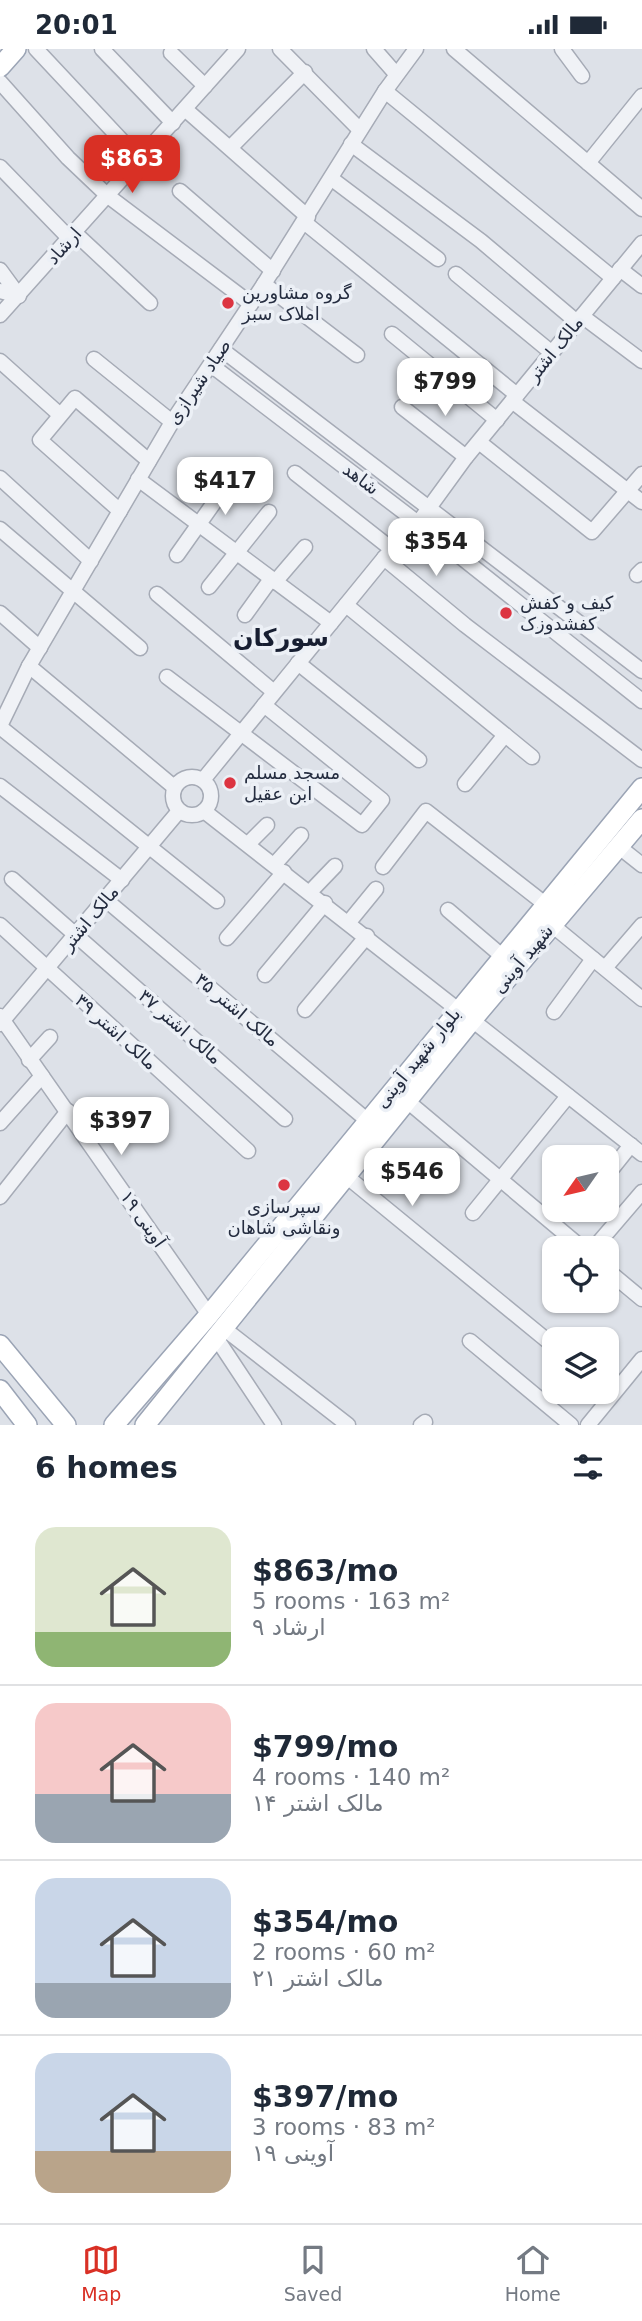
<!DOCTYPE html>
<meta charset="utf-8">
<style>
:root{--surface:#fff;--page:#f6f6f7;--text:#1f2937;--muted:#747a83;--line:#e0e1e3;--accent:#d93025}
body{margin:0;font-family:"DejaVu Sans",Vazirmatn,sans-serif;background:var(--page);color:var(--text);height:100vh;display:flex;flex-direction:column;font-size:26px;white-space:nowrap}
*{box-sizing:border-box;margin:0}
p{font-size:23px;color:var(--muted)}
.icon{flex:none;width:38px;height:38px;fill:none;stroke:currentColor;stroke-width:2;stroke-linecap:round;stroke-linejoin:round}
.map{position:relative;height:1376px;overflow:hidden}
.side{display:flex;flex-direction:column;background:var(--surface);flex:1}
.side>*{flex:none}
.needle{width:46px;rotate:236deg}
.fabs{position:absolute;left:542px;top:1096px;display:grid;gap:14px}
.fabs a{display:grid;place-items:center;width:77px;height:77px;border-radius:14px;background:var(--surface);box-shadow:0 2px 5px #0004;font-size:35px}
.price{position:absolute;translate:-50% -60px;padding:0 16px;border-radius:14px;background:#fff;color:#222;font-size:23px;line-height:46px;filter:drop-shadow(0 2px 4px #0008)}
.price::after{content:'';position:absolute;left:50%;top:42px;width:21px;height:16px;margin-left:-10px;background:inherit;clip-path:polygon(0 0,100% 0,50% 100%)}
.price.current{background:var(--accent);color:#fff}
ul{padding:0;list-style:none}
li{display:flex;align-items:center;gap:21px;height:175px;padding:0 35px}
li+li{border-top:2px solid var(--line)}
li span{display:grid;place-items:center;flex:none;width:196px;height:140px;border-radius:21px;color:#555}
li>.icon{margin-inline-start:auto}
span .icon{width:84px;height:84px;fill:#fffc;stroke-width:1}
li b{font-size:30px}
h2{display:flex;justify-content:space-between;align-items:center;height:84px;padding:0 35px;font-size:30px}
.status{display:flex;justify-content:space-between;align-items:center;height:49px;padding:0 35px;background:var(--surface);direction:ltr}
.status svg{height:19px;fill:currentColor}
.tabs{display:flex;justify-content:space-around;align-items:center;height:98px;border-top:2px solid var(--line);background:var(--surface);font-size:19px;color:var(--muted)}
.tabs a{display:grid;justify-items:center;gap:4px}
.tabs .current{color:var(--accent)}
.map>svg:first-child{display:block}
</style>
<div class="status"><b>20:01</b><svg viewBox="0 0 49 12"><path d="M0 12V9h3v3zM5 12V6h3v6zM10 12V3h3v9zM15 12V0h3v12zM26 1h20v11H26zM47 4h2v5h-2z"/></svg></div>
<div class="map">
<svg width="642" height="1376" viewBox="0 0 642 1376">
<rect width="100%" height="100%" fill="#dde1e8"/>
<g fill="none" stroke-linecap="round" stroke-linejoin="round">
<g stroke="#a6abb6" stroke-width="17">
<g id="minor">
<path d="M 36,0 L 140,111"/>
<path d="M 102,0 L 173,74"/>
<path d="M 280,0 L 360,81"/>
<path d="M 374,0 L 396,25"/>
<path d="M 454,0 L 642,160"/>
<path d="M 562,0 L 582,27"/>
<path d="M 171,4 L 205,37"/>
<path d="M 0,33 L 68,109 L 108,147 L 251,255"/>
<path d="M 385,42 L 613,229"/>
<path d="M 185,60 L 308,168"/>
<path d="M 351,95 L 481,192 L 577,273"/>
<path d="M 231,98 L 305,23"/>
<path d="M 588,114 L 642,47"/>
<path d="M 0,118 L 70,190"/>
<path d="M 332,130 L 438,210"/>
<path d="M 180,142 L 273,222"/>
<path d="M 304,173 L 517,346"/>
<path d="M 75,184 L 150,254"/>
<path d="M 620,220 L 642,237"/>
<path d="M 0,221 L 19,247 L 0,242"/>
<path d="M 456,225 L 552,304"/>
<path d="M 264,235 L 357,306"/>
<path d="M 0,266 L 238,0"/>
<path d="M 582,267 L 642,312"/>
<path d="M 392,285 L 497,371"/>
<path d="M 221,300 L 642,622"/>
<path d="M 94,310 L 172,373"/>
<path d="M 0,312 L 59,365"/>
<path d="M 211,316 L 418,474 L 642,652"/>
<path d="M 512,352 L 642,453"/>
<path d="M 402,358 L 466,408"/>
<path d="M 479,393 L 592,483 L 642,425"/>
<path d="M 295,424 L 394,502"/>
<path d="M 0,429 L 91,512"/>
<path d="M 138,430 L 331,574"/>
<path d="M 120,462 L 40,391 L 75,349 L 149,412"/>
<path d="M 0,480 L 140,599"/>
<path d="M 177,506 L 223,441"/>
<path d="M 384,509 L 465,576 L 642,711"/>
<path d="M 637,526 L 642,521"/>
<path d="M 275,533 L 305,498"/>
<path d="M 209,538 L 269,463"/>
<path d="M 157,545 L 274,643"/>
<path d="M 346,556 L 532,708"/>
<path d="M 0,564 L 40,599"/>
<path d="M 245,566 L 271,530"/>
<path d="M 298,614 L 419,711"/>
<path d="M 29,617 L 174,738"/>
<path d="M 167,628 L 362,776 L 382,751 L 264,656"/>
<path d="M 0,677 L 29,617 L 172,373 L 264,235 L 385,42 L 416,0"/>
<path d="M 0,678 L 217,852"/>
<circle cx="192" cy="747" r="19"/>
<path d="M 203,731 L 384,509 L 418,474 L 466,408 L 642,194"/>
<path d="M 465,735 L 505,686"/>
<path d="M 0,737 L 122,831"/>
<path d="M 204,762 L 457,960"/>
<path d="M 248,795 L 267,776"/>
<path d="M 618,797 L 642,816"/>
<path d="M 274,816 L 301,786"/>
<path d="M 383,818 L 426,762 L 545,855"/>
<path d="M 12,830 L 285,1070"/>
<path d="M 310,843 L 335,817"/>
<path d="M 106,851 L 368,1072"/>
<path d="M 448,861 L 502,907"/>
<path d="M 349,873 L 376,840"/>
<path d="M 0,876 L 248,1102"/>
<path d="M 552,876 L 642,950"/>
<path d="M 227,889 L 284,823"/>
<path d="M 605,919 L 642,876"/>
<path d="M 265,926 L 325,854"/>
<path d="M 305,961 L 367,887"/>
<path d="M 554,963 L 593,910"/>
<path d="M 0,967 L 209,1266"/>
<path d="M 472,971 L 642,1105"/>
<path d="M 0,975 L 179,762"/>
<path d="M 29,1011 L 50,988"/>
<path d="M 406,1051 L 582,1199"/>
<path d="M 0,1074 L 42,1027"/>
<path d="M 345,1126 L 555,1298"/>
<path d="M 607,1126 L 631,1096"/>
<path d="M 0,1148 L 68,1062"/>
<path d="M 473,1164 L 568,1047"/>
<path d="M 594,1199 L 642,1143"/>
<path d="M 607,1221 L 642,1250"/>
<path d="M 222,1278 L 348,1376"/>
<path d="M 215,1287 L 274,1376"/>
<path d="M 470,1292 L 571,1376"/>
<path d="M 421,1376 L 425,1373"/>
<path d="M 588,1376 L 642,1310"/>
</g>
</g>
<g stroke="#9ba4b5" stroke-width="22">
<g id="major">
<path d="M 0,18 L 16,0"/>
<path d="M 0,1296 L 66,1376"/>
<path d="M 0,1341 L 27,1376"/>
<path d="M 114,1376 L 209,1266 L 642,739"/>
<path d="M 145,1376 L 472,971 L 642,770"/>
</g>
</g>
<use href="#minor" stroke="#f0f2f6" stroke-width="14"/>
<use href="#major" stroke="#fff" stroke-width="19"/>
</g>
<g fill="#dc3441" stroke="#ecf0f6" stroke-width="2.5">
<circle cx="228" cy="254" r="7"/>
<circle cx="506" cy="564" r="7"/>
<circle cx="230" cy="734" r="7"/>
<circle cx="284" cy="1136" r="7"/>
</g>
<g text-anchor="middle" stroke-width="7" stroke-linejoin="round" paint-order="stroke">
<g font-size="18" fill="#252d40" stroke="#ecf0f6">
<text transform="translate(64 197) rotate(-48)" y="6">ارشاد</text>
<text transform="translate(555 300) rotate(-51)" y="6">مالک اشتر</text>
<text transform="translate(199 333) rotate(-56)" y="6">صیاد شیرازی</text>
<text transform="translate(361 430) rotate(37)" y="6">شاهد</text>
<text transform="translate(90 869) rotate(-50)" y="6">مالک اشتر</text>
<text transform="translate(523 910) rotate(-50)" y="6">شهید آوینی</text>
<text transform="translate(237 961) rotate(40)" y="6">مالک اشتر ۳۵</text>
<text transform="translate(180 978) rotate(41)" y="6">مالک اشتر ۳۷</text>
<text transform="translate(116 983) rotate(42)" y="6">مالک اشتر ۳۹</text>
<text transform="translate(418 1009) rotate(-51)" y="6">بلوار شهید آوینی</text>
<text transform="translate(143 1170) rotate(55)" y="6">آوینی ۱۹</text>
</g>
<g font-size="18" fill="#252d40" stroke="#ecf0f6" text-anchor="start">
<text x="242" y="250">گروه مشاورین<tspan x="242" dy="21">املاک سبز</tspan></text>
<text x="520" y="560">کیف و کفش<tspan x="520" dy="21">کفشدوزک</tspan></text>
<text x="244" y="730">مسجد مسلم<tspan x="244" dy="21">ابن عقیل</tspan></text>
<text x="284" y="1164" text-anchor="middle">سپرسازی<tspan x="284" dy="21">و‌نقاشی شاهان</tspan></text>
</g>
<g font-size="24" font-weight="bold" fill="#171e31" stroke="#ecf0f6">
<text x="281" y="597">سورکان</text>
</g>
</g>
</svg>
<div class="fabs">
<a><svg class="needle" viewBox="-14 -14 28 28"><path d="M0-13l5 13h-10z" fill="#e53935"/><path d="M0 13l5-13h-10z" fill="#747a83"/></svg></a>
<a><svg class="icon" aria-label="locate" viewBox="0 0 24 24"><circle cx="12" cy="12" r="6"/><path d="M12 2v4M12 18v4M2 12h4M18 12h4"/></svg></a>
<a><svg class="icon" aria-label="layers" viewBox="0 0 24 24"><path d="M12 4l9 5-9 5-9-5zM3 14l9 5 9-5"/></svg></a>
</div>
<b class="price current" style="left:132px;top:146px">$863</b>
<b class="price" style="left:445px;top:369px">$799</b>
<b class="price" style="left:225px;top:468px">$417</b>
<b class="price" style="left:436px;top:529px">$354</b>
<b class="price" style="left:121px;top:1108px">$397</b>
<b class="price" style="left:412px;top:1159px">$546</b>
</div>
<section class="side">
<h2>6 homes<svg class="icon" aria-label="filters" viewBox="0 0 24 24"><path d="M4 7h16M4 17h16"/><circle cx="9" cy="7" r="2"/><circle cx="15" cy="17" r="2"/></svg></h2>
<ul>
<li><span style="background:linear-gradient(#dfe7d0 75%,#8fb573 0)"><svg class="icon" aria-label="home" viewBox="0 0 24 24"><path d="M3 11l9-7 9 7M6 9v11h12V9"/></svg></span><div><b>$863/mo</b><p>5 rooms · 163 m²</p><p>ارشاد ۹</p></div></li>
<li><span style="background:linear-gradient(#f6c9c9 65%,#9aa5b1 0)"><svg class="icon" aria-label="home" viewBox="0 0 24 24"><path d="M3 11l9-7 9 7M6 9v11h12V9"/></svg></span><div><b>$799/mo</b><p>4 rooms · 140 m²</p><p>مالک اشتر ۱۴</p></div></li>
<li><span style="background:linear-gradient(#c9d6e8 75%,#9aa5b1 0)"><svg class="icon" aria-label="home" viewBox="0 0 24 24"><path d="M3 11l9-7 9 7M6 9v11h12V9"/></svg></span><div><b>$354/mo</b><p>2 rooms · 60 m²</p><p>مالک اشتر ۲۱</p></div></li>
<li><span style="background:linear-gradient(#c9d6e8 70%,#b9a48a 0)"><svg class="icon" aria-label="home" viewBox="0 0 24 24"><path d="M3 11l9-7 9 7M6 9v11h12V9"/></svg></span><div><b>$397/mo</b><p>3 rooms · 83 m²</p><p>آوینی ۱۹</p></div></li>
</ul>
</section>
<nav class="tabs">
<a class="current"><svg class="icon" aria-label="map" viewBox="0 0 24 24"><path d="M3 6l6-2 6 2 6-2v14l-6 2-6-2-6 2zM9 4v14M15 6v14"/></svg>Map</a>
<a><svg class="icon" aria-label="saved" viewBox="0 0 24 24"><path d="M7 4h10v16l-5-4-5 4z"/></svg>Saved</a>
<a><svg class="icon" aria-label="home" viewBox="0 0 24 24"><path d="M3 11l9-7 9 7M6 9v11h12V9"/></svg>Home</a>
</nav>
